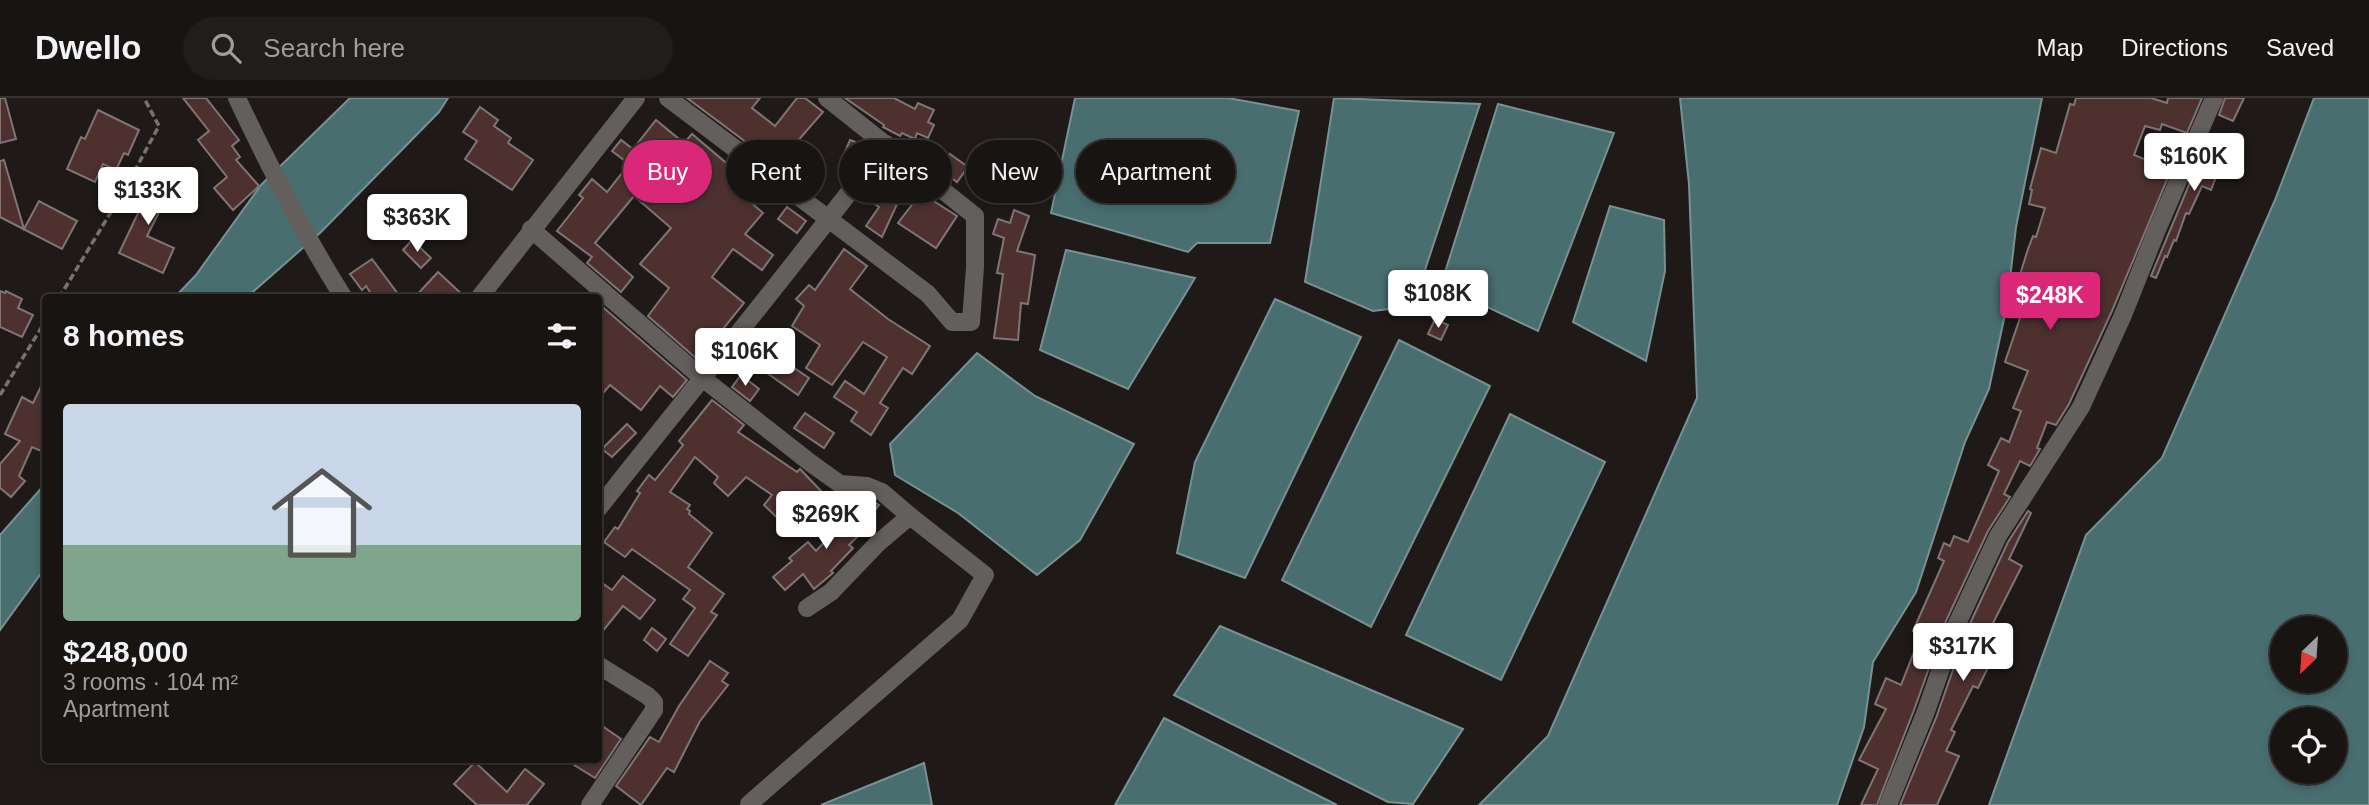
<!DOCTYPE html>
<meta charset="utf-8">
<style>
:root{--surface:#171411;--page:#201d1a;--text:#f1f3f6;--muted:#9e9e9f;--line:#363331;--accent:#db2777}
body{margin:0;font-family:Helvetica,sans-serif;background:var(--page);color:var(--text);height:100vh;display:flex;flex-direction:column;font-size:26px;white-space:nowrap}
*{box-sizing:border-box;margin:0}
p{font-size:23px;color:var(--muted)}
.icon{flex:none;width:38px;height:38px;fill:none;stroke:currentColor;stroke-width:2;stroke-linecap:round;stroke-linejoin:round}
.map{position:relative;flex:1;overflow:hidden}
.details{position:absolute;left:42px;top:196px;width:560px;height:469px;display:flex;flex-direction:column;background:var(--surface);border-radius:7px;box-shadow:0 4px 10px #0003,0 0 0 2px var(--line)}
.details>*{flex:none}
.guide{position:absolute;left:623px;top:42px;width:665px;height:63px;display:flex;gap:14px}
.needle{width:46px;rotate:205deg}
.tools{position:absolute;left:2270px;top:518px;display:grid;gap:14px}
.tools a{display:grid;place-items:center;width:77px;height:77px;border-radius:50%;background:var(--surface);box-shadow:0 4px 10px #0003,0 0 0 2px var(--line);font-size:35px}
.price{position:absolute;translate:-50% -60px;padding:0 16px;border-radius:7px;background:#fff;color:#222;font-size:23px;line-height:46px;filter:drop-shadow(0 2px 4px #0008)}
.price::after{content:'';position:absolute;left:50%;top:42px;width:21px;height:16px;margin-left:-10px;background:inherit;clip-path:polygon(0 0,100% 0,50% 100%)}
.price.current{background:var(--accent);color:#fff}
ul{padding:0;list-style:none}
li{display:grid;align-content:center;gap:14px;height:371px;padding:0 21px}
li+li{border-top:2px solid var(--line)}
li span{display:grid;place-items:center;height:217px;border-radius:7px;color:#555}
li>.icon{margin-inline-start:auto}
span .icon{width:126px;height:126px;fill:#fffc;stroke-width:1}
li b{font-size:30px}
h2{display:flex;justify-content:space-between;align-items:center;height:84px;padding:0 21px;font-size:30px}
.tag{padding:0 24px;border-radius:32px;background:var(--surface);box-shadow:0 4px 10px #0003,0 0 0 2px var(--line);font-size:24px;line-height:63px}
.tag.current{background:var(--accent);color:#fff}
header{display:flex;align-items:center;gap:42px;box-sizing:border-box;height:98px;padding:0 35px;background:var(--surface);border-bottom:2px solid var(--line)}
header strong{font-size:33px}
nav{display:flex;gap:38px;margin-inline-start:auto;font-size:24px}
.search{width:490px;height:63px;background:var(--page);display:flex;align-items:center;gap:18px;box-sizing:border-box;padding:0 24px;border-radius:38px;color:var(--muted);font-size:26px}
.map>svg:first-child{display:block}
</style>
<header>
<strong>Dwello</strong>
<div class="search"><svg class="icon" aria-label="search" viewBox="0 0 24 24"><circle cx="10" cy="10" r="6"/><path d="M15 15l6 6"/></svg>Search here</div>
<nav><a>Map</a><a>Directions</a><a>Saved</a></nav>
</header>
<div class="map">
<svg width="2369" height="707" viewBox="0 0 2369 707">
<rect width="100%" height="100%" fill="#1f1a17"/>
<g fill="#496e70" stroke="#789192" stroke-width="2" fill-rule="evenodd">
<path d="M 350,0 L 448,0 L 439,14 L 321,134 L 247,199 L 174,200 L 196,177 L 261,87 Z"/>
<path d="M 1075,0 L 1228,0 L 1299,13 L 1270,145 L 1197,145 L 1188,154 L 1051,115 Z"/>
<path d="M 1334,0 L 1480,6 L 1413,208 L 1373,213 L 1305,184 Z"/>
<path d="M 1680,0 L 2042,0 L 2016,129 L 2007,207 L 1989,291 L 1965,344 L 1916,494 L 1873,564 L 1864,629 L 1837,707 L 1479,707 L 1548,638 L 1697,300 L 1689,86 Z"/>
<path d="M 2314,0 L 2369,0 L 2369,707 L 1989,707 L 2086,437 L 2162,360 L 2275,102 ZM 2282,530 L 2334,530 L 2334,583 L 2282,583 ZM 2282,621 L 2334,621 L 2334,674 L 2282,674 Z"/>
<path d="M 1498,6 L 1614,35 L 1538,233 L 1441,187 Z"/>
<path d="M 1610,108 L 1664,122 L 1665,173 L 1646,263 L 1573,224 Z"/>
<path d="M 1066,152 L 1195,180 L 1128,291 L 1040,252 Z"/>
<path d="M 1275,201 L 1361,239 L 1245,480 L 1177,455 L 1195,364 Z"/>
<path d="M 1399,242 L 1490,288 L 1371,529 L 1282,482 Z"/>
<path d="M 977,255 L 1035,298 L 1134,346 L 1080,442 L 1037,477 L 958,415 L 895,377 L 890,346 Z"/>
<path d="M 1510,316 L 1605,364 L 1501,582 L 1406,537 Z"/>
<path d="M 45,386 L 45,470 L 0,532 L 0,437 Z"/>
<path d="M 1220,528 L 1463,631 L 1413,706 L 1388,704 L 1174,597 Z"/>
<path d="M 1164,620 L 1337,707 L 1115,707 Z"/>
<path d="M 924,665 L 932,707 L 821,707 Z"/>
</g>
<g fill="#4e312f" stroke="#7e7676" stroke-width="2">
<path d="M 0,0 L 5,0 L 16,41 L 0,45 Z"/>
<path d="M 183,0 L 206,0 L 239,42 L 232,48 L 240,59 L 236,62 L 259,88 L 233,112 L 214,90 L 227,79 L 198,42 L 209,33 Z"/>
<path d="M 687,0 L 760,0 L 752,10 L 775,28 L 797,0 L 805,0 L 823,14 L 789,53 L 778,44 L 766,59 Z"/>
<path d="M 845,0 L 894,0 L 915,11 L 918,5 L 934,12 L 928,24 L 934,27 L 928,40 L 917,35 L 915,41 L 902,35 L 900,38 L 883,29 L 884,27 Z"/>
<path d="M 2076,0 L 2151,0 L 2167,5 L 2168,0 L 2202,0 L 2187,35 L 2162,26 L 2160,32 L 2145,28 L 2134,57 L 2171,72 L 2112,213 L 2069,306 L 2056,327 L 2047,324 L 2037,350 L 2040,351 L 2030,368 L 2020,363 L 2004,396 L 2010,399 L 1988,433 L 1946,523 L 1914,612 L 1877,707 L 1861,707 L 1878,671 L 1859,662 L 1886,611 L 1875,606 L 1886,580 L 1901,587 L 1921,536 L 1913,533 L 1944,463 L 1938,460 L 1944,445 L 1950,448 L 1954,438 L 1968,444 L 1999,373 L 1988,367 L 2001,340 L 2009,344 L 2021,313 L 2013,310 L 2028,273 L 2005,264 L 2020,220 L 2009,217 L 2014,196 L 2028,151 L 2033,138 L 2036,139 L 2045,110 L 2029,106 L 2032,92 L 2030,91 L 2041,50 L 2056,55 L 2070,6 L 2074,7 Z"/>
<path d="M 2225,0 L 2244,0 L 2233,23 L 2219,17 Z"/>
<path d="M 480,9 L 498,22 L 494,28 L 511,40 L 508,45 L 533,62 L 512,92 L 465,61 L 477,43 L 463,34 Z"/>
<path d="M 98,12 L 139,32 L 128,57 L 124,55 L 116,72 L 103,66 L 95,84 L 67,71 L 81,39 L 85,41 Z"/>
<path d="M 656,22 L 684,45 L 692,36 L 744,80 L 735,91 L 763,115 L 745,136 L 773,157 L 762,172 L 733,151 L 712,179 L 744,205 L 698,262 L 648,218 L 669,190 L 640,166 L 671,130 L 634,98 L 595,145 L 633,179 L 621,194 L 587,165 L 592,159 L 557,133 L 583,100 L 579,97 L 592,81 L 607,94 L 629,66 L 612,53 L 621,42 L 633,51 Z"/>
<path d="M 2208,41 L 2225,47 L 2216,79 L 2211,92 L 2202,88 L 2189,116 L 2186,115 L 2176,143 L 2174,142 L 2167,159 L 2165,158 L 2156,180 L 2151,178 Z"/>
<path d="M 850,42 L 865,48 L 864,57 L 854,69 L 841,63 Z"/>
<path d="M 950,56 L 968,69 L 957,84 L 939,71 Z"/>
<path d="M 4,62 L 24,131 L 39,103 L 77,123 L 62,151 L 0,119 L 0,63 Z"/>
<path d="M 893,71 L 908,82 L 882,139 L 866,128 L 879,109 L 870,103 Z"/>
<path d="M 147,76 L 172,89 L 147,138 L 174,150 L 163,175 L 119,155 L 140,111 L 132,107 Z"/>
<path d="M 921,95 L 957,118 L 936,150 L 898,125 Z"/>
<path d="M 787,109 L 806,123 L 797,135 L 778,121 Z"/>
<path d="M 1014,112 L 1029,118 L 1017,153 L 1035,157 L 1028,206 L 1021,205 L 1018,242 L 994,240 L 1003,176 L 997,175 L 1004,140 L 993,136 L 998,121 L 1010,125 Z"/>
<path d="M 412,142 L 431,160 L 421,170 L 403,152 Z"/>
<path d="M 844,151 L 867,168 L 850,191 L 888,221 L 930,248 L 912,276 L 903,270 L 880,305 L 888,310 L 871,337 L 851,323 L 857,314 L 834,299 L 845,283 L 864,296 L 887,259 L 863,244 L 832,287 L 806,270 L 820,247 L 792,228 L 804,208 L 796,201 L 809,187 L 815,192 Z"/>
<path d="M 372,161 L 401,200 L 374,200 L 366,188 L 362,192 L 350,176 Z"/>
<path d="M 438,174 L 466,200 L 414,200 Z"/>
<path d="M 0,193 L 5,195 L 6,193 L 22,201 L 18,210 L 33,217 L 22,239 L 0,229 Z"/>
<path d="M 598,205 L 687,282 L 673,299 L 660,288 L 641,312 L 610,287 L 598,301 Z"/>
<path d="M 1435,221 L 1448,227 L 1441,242 L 1428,236 Z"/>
<path d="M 778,259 L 809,280 L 798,297 L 767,275 Z"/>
<path d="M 741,277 L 759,291 L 750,303 L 732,289 Z"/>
<path d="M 46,278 L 46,355 L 32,349 L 19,378 L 25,383 L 11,399 L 0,390 L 0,366 L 20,343 L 5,336 L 22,299 L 33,305 Z"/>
<path d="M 712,302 L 744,327 L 738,334 L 797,374 L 800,371 L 821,393 L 801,410 L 809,418 L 792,434 L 764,407 L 772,397 L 746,379 L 728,398 L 714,385 L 718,379 L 695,359 L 670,394 L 690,407 L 687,411 L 690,413 L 689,416 L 712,435 L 688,469 L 724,496 L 711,514 L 717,517 L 688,558 L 670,546 L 695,510 L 683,501 L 690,492 L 632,451 L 625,459 L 604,444 L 615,429 L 618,431 L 640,395 L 637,393 L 649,377 L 655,382 L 683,347 L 679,343 Z"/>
<path d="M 805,315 L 834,335 L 824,350 L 794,330 Z"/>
<path d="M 627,326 L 636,335 L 612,359 L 602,351 Z"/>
<path d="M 867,400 L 879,407 L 858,432 L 861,435 L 849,447 L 853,450 L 831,473 L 833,475 L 814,491 L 803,476 L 785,492 L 773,479 L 792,463 L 789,460 L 808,444 L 816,453 L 859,406 Z"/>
<path d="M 2028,413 L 2031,415 L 2009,461 L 2022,468 L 1989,533 L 2002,541 L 1978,590 L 1973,588 L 1951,632 L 1955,634 L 1946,653 L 1959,658 L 1937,707 L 1900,707 L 1936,620 L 1967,532 L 2008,444 Z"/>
<path d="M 623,478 L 655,502 L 640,521 L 623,508 L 598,539 L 598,482 L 612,492 Z"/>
<path d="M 652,530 L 666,541 L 657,553 L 644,542 Z"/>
<path d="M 710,563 L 728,575 L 722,583 L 728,587 L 700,623 L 674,674 L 667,670 L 641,707 L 616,688 L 650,639 L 659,644 L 679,608 Z"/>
<path d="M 598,625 L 621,641 L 595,680 L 566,662 L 598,662 Z"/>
<path d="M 475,664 L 507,694 L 525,671 L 544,686 L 527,707 L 477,707 L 454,686 Z"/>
</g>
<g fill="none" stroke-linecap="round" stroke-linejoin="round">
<g stroke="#777370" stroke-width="3.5" stroke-dasharray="7 3.5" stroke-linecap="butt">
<path d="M 59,200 L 123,94 L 159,28 L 144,0"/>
<path d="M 0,297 L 46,222"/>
</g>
<g stroke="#625f5d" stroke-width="18">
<path d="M 237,0 C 269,68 303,136 344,200"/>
<path d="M 668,0 L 928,196 L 952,224 L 971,224 L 975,169 L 975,118 L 827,0"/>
<path d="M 531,131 L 701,279 L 812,366 L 840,386 L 867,388 L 882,394 L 910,418 L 877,446 L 831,494 L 807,510"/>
<path d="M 479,200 L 636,0"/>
<path d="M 598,411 C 694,289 793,170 886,46"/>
<path d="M 749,706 L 960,522 L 985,477 L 910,418"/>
<path d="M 590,707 L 654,612 L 654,604 L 648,598 L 598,567"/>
<path d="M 1888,707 L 1925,616 L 1956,528 L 1998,438 L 2081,309 L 2123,217 L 2156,134 L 2214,0"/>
</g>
</g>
</svg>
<div class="tools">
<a><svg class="needle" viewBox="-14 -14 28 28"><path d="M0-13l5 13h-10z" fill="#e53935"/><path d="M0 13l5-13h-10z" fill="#9e9e9f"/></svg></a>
<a><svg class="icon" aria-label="locate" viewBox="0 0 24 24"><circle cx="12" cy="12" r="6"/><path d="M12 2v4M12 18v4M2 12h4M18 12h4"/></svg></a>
</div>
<b class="price" style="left:2194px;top:95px">$160K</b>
<b class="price" style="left:148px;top:129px">$133K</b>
<b class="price" style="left:417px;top:156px">$363K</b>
<b class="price" style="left:1438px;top:232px">$108K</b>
<b class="price current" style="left:2050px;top:234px">$248K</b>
<b class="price" style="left:745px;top:290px">$106K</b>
<b class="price" style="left:826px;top:453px">$269K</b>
<b class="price" style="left:1963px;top:585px">$317K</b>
<div class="guide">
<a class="tag current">Buy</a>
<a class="tag">Rent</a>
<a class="tag">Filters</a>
<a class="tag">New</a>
<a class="tag">Apartment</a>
</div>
<section class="details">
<h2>8 homes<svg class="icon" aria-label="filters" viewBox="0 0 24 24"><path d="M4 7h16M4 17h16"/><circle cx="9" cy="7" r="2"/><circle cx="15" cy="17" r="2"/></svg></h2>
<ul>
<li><span style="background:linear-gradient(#c9d6e8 65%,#7fa58c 0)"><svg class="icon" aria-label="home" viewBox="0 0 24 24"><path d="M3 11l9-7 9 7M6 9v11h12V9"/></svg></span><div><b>$248,000</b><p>3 rooms · 104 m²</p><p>Apartment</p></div></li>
</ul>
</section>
</div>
